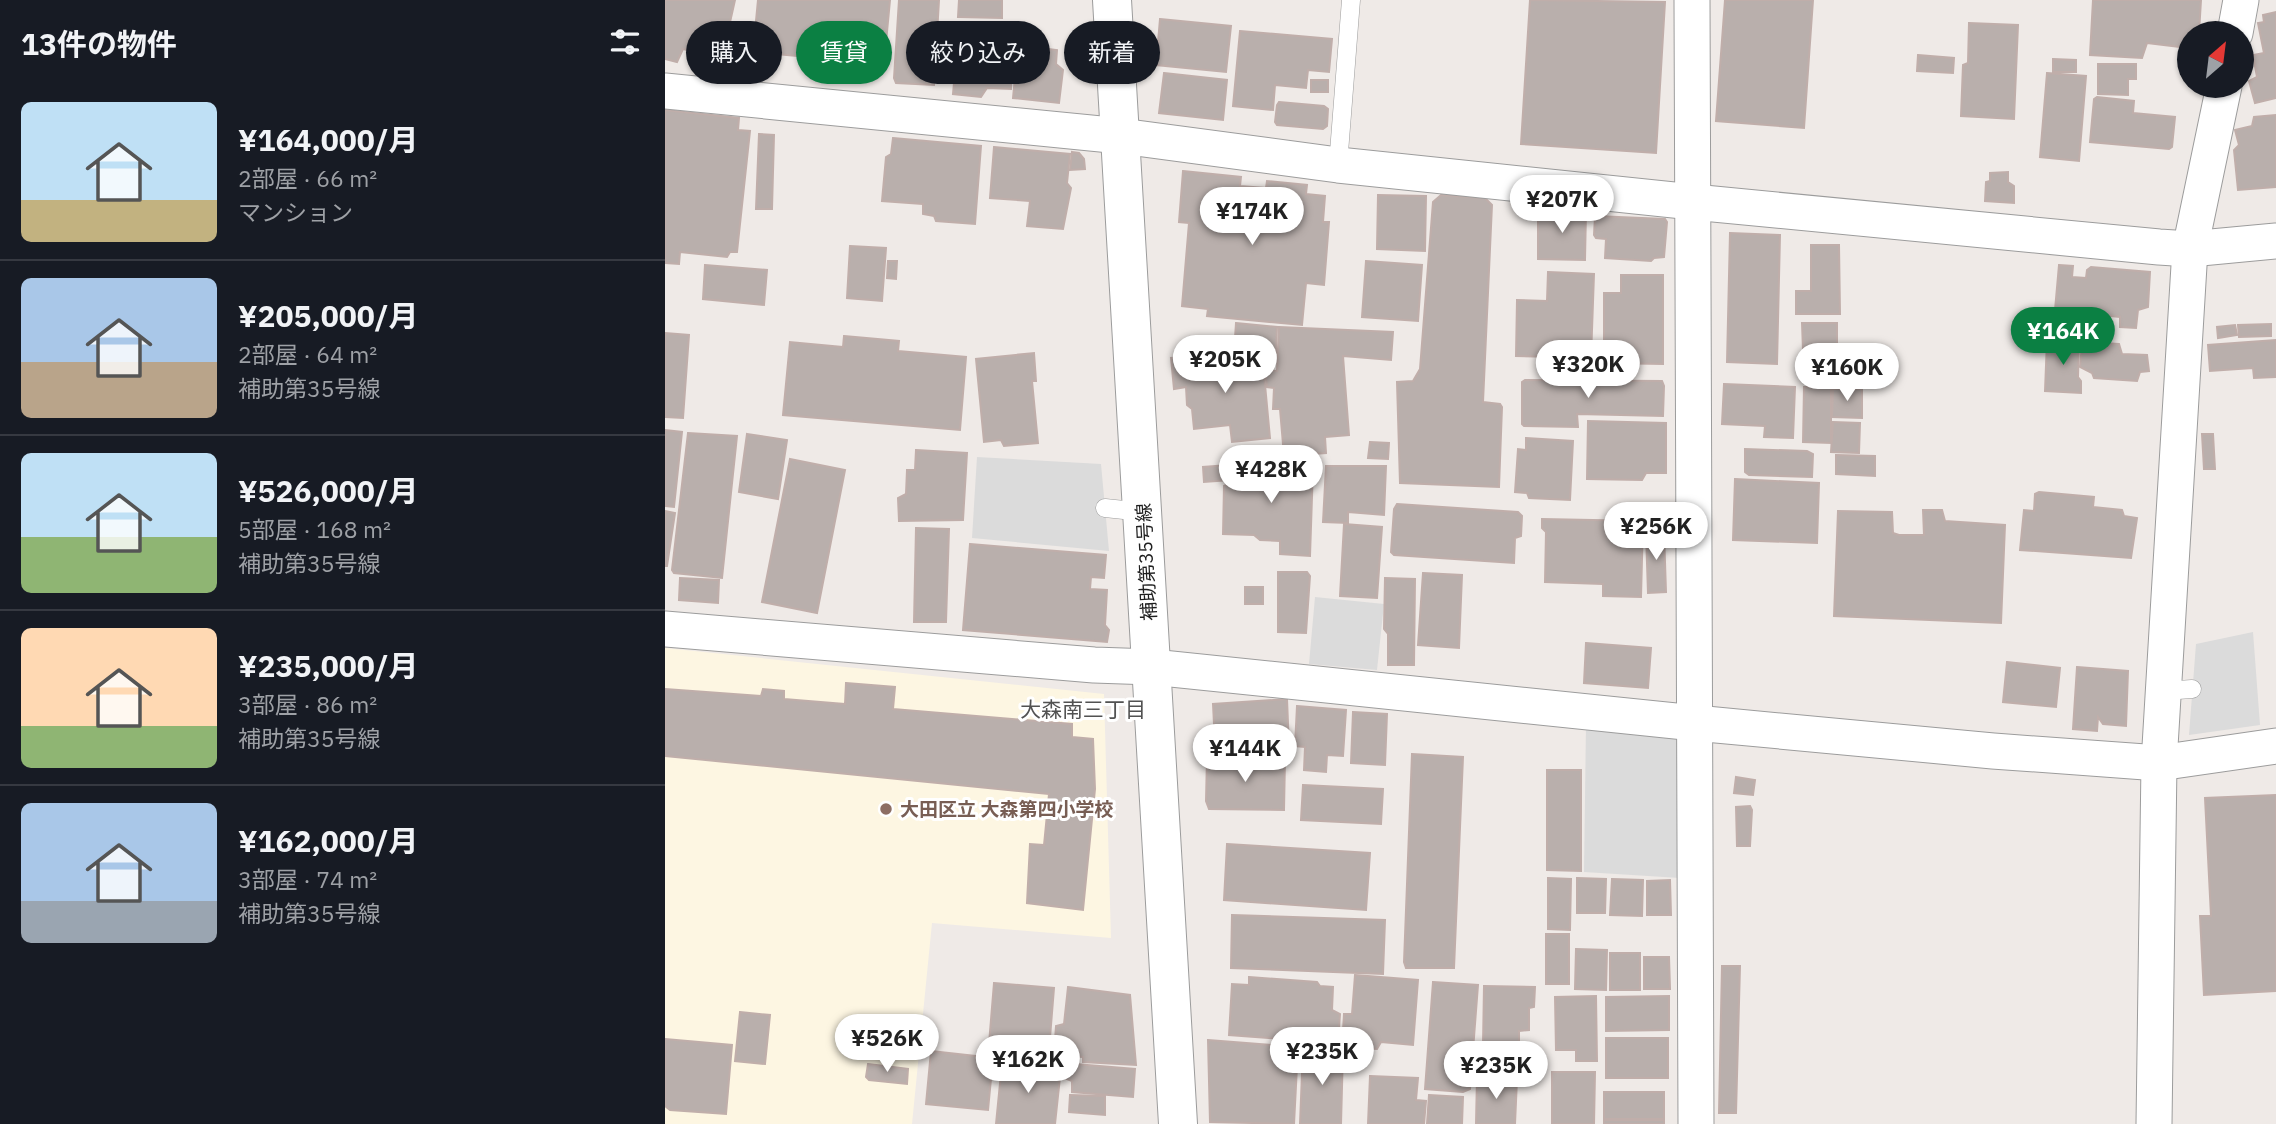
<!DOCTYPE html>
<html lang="ja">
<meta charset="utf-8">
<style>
:root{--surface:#171b24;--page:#242831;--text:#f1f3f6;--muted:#9ea1a6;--line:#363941;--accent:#0b8043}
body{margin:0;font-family:"IBM Plex Sans","Noto Sans JP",sans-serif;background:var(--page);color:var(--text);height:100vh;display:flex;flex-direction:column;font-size:26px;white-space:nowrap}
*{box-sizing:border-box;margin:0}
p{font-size:23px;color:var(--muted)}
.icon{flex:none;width:38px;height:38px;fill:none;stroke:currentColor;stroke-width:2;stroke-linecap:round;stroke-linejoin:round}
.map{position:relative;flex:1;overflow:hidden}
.sheet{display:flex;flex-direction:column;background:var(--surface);width:665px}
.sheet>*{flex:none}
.top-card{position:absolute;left:21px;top:21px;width:665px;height:63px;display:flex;gap:14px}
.needle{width:46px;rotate:28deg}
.buttons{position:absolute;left:1512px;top:21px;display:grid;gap:14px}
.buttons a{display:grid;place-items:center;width:77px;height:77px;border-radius:50%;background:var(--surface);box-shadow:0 2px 5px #0004;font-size:35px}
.price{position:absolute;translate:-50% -60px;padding:0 16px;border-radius:24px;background:#fff;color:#222;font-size:23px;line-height:46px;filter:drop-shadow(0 2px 4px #0008)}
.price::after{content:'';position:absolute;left:50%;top:42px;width:21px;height:16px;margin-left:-10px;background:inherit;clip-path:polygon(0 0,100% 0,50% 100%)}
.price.selected{background:var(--accent);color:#fff}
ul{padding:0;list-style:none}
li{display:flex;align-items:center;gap:21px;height:175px;padding:0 21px}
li+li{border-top:2px solid var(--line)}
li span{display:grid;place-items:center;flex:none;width:196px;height:140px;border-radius:10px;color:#555}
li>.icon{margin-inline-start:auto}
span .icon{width:84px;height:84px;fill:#fffc;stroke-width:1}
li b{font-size:30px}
h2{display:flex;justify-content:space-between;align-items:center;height:84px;padding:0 21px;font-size:30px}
.chip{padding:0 24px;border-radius:32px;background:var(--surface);box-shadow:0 2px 5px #0004;font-size:24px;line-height:63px}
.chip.selected{background:var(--accent);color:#fff}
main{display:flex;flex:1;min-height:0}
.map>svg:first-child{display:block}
</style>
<main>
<section class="sheet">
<h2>13件の物件<svg class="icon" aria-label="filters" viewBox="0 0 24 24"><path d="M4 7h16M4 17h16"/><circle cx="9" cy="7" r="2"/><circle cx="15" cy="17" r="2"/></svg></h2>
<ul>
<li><span style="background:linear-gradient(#bfe0f5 70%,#c2b280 0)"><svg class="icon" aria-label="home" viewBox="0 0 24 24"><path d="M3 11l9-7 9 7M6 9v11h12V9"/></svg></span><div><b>¥164,000/月</b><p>2部屋 · 66 m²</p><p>マンション</p></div></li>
<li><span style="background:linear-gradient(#a9c7e8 60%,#b9a48a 0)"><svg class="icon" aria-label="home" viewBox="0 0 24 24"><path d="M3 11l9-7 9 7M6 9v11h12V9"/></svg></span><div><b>¥205,000/月</b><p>2部屋 · 64 m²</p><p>補助第35号線</p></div></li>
<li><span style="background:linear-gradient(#bfe0f5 60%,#8fb573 0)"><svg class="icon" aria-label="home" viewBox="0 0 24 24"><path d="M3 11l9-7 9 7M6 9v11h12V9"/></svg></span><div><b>¥526,000/月</b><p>5部屋 · 168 m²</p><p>補助第35号線</p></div></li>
<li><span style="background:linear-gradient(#ffd9b3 70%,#8fb573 0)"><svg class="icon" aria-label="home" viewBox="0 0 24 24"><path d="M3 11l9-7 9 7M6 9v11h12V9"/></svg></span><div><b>¥235,000/月</b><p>3部屋 · 86 m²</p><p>補助第35号線</p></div></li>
<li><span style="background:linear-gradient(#a9c7e8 70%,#9aa5b1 0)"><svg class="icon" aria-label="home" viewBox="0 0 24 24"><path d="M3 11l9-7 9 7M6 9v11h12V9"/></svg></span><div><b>¥162,000/月</b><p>3部屋 · 74 m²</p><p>補助第35号線</p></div></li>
</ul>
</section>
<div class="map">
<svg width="1611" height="1124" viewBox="0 0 1611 1124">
<rect width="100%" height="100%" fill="#efeae7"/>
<path fill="#fdf6e2" d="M 0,648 L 439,694 L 446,938 L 267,923 L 247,1124 L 0,1124 Z"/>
<g fill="#dbdbdb">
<path d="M 312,457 L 436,464 L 444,551 L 307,538 Z"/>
<path d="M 650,597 L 719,604 L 712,670 L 644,664 Z"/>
<path d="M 1588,632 L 1595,725 L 1524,735 L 1531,644 Z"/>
<path d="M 921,724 L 1016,732 L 1015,878 L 919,872 Z"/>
</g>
<g fill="#b9afac" stroke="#c0aeaa" stroke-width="2">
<path d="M 0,0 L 70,0 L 57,58 L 18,49 L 12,62 L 0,59 Z"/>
<path d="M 93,0 L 225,0 L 219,64 L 88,52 Z"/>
<path d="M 234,0 L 274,0 L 269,85 L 231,83 L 229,78 Z"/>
<path d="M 294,0 L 337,0 L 337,18 L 293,17 Z"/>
<path d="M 865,0 L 1000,2 L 991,153 L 856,144 Z"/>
<path d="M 1060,0 L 1148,0 L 1139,128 L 1051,121 Z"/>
<path d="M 1428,0 L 1536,0 L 1534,33 L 1524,33 L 1524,55 L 1517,56 L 1515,47 L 1482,43 L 1477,58 L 1425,55 Z"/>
<path d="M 1611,12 L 1611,98 L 1590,103 L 1584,81 L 1592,77 L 1588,55 L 1599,53 L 1593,23 L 1599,22 L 1598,15 Z"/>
<path d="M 495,19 L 566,26 L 561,72 L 491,65 Z"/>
<path d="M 1304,23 L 1353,25 L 1349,119 L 1296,116 L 1298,65 L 1303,63 Z"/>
<path d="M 303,25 L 305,33 L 316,34 L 319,28 L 335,27 L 335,33 L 346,34 L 343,62 L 347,67 L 346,89 L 322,88 L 316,97 L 288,94 L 294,26 Z"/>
<path d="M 575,31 L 667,39 L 664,72 L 643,70 L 641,88 L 610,85 L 608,110 L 568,106 Z"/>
<path d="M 353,45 L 392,50 L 391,64 L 398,70 L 394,103 L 348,98 Z"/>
<path d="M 1253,55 L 1289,58 L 1288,73 L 1252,71 Z"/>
<path d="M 1388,59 L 1411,60 L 1411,72 L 1388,72 Z"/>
<path d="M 1433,64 L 1471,64 L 1471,79 L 1463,79 L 1463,95 L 1433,94 Z"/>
<path d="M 499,73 L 562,80 L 558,120 L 494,113 Z"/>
<path d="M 1382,73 L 1421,76 L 1414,161 L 1375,157 Z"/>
<rect x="646" y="80" width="17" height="12"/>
<path d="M 1432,97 L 1469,101 L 1468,113 L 1510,117 L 1507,147 L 1504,149 L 1425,142 L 1429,99 Z"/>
<path d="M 614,102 L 659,106 L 663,109 L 662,126 L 658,129 L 612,125 L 610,122 L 612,105 Z"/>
<path d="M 0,110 L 74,118 L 73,130 L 85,131 L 72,252 L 65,252 L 62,257 L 15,252 L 14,264 L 0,263 Z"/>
<path d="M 1611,115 L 1611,187 L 1573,190 L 1569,150 L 1574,145 L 1570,130 L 1587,126 L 1589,117 Z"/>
<path d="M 94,134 L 109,135 L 107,209 L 91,209 Z"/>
<path d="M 228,138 L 316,146 L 310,224 L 271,221 L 269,216 L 258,214 L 258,204 L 217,201 L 221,157 L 226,154 Z"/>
<path d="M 329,147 L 405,154 L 402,183 L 406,188 L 398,229 L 362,226 L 365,201 L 325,198 Z"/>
<path d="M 407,152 L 414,153 L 419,159 L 420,169 L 405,170 Z"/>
<path d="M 518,171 L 576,177 L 575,186 L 601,188 L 602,181 L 642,185 L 641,194 L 660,196 L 658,222 L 664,222 L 659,285 L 641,283 L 637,325 L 542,316 L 543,309 L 517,306 L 524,223 L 514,222 Z"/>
<path d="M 1343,172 L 1343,182 L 1349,186 L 1349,203 L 1320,201 L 1321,182 L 1325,181 L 1325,173 Z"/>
<path d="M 713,195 L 761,196 L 760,251 L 712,249 Z"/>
<path d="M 776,195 L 820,198 L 827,205 L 818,402 L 835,404 L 837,407 L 834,487 L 735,483 L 732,382 L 748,381 L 755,369 L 768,202 Z"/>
<path d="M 873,210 L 921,211 L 920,260 L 873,259 Z"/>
<path d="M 930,216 L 1000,219 L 1002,222 L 999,257 L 989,258 L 986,261 L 940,258 L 941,239 L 931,238 L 929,235 Z"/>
<path d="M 1065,233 L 1115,235 L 1112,364 L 1062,362 Z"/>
<path d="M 1146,245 L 1174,245 L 1175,314 L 1131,314 L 1131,291 L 1146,291 Z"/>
<path d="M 185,246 L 221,248 L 217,301 L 182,298 Z"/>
<path d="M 223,261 L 232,261 L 231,279 L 222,278 Z"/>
<path d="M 701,261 L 757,265 L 753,321 L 697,317 Z"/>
<path d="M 40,265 L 102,270 L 99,305 L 38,299 Z"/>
<path d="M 1394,265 L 1408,266 L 1407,277 L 1421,278 L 1422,270 L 1426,267 L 1485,272 L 1483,307 L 1473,310 L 1471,328 L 1455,327 L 1455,317 L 1390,310 Z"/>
<path d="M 883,272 L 929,274 L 926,358 L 851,356 L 852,300 L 882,301 Z"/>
<path d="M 956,275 L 998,275 L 998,364 L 939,363 L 939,293 L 956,293 Z"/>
<path d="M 571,323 L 612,327 L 611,353 L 581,351 L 582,339 L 570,338 Z"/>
<path d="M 1137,323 L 1172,323 L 1172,349 L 1138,350 Z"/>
<path d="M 1606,324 L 1606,336 L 1574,337 L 1573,325 Z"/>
<path d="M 1570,325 L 1572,335 L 1553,338 L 1552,327 Z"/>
<path d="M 614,327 L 728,332 L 726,360 L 678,356 L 684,435 L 660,437 L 661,453 L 619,456 L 615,409 L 608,409 L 609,388 L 602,387 L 600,370 L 612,371 Z"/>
<path d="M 0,333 L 24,335 L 18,418 L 0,417 Z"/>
<path d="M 179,336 L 234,341 L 233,351 L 301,357 L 295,430 L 118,415 L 125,342 L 178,347 Z"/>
<path d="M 1382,340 L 1414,342 L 1413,377 L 1416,381 L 1416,393 L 1380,391 Z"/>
<path d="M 1611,340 L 1611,377 L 1589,378 L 1588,368 L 1545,371 L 1543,345 Z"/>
<path d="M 1420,342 L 1454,344 L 1457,354 L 1482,355 L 1484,371 L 1475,372 L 1472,381 L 1429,378 L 1427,373 L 1415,367 L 1417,344 Z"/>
<path d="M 369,353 L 371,381 L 367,381 L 373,443 L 339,446 L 336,440 L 319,442 L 311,359 Z"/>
<path d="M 542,355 L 543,357 L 561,356 L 562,365 L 598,363 L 605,438 L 567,442 L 565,425 L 529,429 L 527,409 L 522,405 L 521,387 L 509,389 L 506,358 Z"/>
<path d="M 860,380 L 997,381 L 999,386 L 998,416 L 912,414 L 913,427 L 859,426 L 857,424 L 857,382 Z"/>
<path d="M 1059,384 L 1130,387 L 1128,438 L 1099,437 L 1100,426 L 1057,424 Z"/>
<path d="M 1139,387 L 1166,387 L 1166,443 L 1138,442 Z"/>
<path d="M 1168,389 L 1197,389 L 1197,418 L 1167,417 Z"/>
<path d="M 923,421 L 1001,423 L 1001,473 L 981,473 L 977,480 L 922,479 Z"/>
<path d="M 1168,422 L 1195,423 L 1194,453 L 1166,452 Z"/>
<path d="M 0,430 L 17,432 L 9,507 L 0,506 Z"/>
<path d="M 23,433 L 72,436 L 57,578 L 9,573 L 7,570 Z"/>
<path d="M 82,434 L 122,440 L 113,499 L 74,492 Z"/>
<path d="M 1537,434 L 1548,434 L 1550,469 L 1539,469 Z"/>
<path d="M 861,438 L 908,441 L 905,500 L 864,498 L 862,493 L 850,492 L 853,449 L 861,450 Z"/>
<path d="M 705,442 L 724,443 L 723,459 L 703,458 Z"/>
<path d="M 1080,449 L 1142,451 L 1148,454 L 1147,477 L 1084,475 L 1080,472 Z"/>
<path d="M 251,450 L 302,453 L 298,520 L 234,521 L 233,498 L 241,494 L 242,470 L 250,470 Z"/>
<path d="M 1171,455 L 1210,456 L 1210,476 L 1171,474 Z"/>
<path d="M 125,459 L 180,470 L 152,613 L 97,602 Z"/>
<path d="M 575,462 L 648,467 L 645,556 L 615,554 L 615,541 L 595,540 L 589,535 L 558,534 L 559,486 L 566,483 L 567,472 L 574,472 Z"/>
<path d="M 563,465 L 565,480 L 539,482 L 538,467 Z"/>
<path d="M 661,466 L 721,466 L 719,515 L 683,512 L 683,523 L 658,522 Z"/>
<path d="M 1070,479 L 1154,483 L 1152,543 L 1068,540 Z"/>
<path d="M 1374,492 L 1429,497 L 1428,507 L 1457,510 L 1459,516 L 1472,518 L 1466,558 L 1355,550 L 1359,510 L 1369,511 L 1370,494 Z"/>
<path d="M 732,504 L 853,512 L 857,516 L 856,536 L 850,538 L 849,563 L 729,555 L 726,552 L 729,509 Z"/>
<path d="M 1258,510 L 1277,510 L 1280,521 L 1340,525 L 1336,623 L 1169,616 L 1173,511 L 1227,512 L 1228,533 L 1234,535 L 1259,535 Z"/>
<path d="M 0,511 L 10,513 L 2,566 L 0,566 Z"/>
<path d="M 877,519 L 978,521 L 976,597 L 938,596 L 938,584 L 880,582 L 881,532 L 877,528 Z"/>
<path d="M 679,524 L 717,527 L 712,598 L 675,596 Z"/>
<path d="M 251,528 L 284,529 L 281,622 L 249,622 Z"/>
<path d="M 999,532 L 1001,592 L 983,593 L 981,533 Z"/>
<path d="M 305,544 L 441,555 L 439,578 L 426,577 L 425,589 L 442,590 L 440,625 L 444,630 L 442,642 L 298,630 Z"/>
<path d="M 613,572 L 642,572 L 645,576 L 641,633 L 613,632 Z"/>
<path d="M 758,573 L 797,575 L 794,648 L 753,645 Z"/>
<path d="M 15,578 L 54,580 L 53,603 L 14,600 Z"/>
<path d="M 720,578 L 750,579 L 749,665 L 723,665 L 723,634 L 719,629 Z"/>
<rect x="580" y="587" width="18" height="17"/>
<path d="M 921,643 L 986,648 L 983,688 L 919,683 Z"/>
<path d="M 1342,662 L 1395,668 L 1391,707 L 1338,702 Z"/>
<path d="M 1412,667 L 1463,671 L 1461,726 L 1438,724 L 1433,717 L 1432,731 L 1408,729 Z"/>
<path d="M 181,683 L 230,687 L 228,709 L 407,724 L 407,737 L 428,739 L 430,789 L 418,910 L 362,903 L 365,844 L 379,845 L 384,794 L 0,756 L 0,689 L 96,696 L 98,689 L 119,691 L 119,699 L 180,704 Z"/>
<path d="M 622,699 L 624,747 L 555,748 L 554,728 L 549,724 L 548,704 Z"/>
<path d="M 632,706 L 681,710 L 678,756 L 662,755 L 661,772 L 639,770 L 640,747 L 630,746 Z"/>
<path d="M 688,712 L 722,714 L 720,765 L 686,763 Z"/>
<path d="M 747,754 L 798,757 L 789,968 L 741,968 L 739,962 Z"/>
<path d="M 542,757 L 620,759 L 619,810 L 544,809 L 541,801 Z"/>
<path d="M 882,770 L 916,770 L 916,871 L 882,870 Z"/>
<path d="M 1071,777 L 1090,780 L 1088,795 L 1069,793 Z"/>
<path d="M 638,785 L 718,789 L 716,824 L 636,820 Z"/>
<path d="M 1611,795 L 1611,991 L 1539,995 L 1535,916 L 1546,916 L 1540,798 Z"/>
<path d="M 1085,806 L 1087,810 L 1085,846 L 1072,846 L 1071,807 Z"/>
<path d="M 562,844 L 705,853 L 701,910 L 559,900 Z"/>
<path d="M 883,878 L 906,879 L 905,930 L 883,929 Z"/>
<path d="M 912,878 L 941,879 L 940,913 L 912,913 Z"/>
<path d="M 947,879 L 978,880 L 977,916 L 945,915 Z"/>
<path d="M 1005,880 L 1006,915 L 982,915 L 982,881 Z"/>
<path d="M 567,915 L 720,920 L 718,974 L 566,968 Z"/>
<rect x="881" y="934" width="23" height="50"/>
<path d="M 911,949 L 942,950 L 941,990 L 910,989 Z"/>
<rect x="945" y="953" width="30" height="37"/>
<path d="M 979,957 L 1004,957 L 1005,989 L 979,989 Z"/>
<path d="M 1057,966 L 1075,966 L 1071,1113 L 1054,1113 Z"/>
<path d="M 690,975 L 753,980 L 748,1045 L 716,1042 L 712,1049 L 677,1047 L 679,1014 L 687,1014 Z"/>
<path d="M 584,977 L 652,982 L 655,986 L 668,987 L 667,1010 L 675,1014 L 673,1043 L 564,1035 L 567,984 L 584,985 Z"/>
<path d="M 768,982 L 813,985 L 805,1089 L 798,1092 L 760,1089 Z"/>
<path d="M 329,983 L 389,988 L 384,1050 L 324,1044 Z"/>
<path d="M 819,986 L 870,987 L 869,1007 L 864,1008 L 864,1030 L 854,1031 L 854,1052 L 840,1053 L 837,1045 L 818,1045 Z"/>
<path d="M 403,987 L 465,995 L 471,1065 L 418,1062 L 418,1057 L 389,1055 L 391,1026 L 399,1024 Z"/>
<path d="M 931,996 L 932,1061 L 911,1061 L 911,1050 L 891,1050 L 890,997 Z"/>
<path d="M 1004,996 L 1004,1030 L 941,1031 L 941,997 Z"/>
<path d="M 75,1012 L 105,1015 L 100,1064 L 70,1061 Z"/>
<path d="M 194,1024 L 242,1029 L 239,1055 L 192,1048 Z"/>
<rect x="941" y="1038" width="62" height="40"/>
<path d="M 0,1039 L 67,1045 L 61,1114 L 5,1110 L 0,1106 Z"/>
<path d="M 543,1040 L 633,1047 L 629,1124 L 545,1122 Z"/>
<path d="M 638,1048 L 678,1050 L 676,1124 L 635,1124 Z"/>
<path d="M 266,1051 L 328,1058 L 323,1110 L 261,1104 Z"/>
<path d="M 337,1063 L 396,1068 L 390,1124 L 331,1124 Z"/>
<path d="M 398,1063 L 470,1069 L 468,1097 L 407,1092 L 407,1081 L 397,1077 Z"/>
<path d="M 203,1064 L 243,1069 L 242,1084 L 204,1080 L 201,1077 Z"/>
<path d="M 887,1072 L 930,1072 L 929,1124 L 887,1124 Z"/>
<path d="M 705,1076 L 753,1078 L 751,1100 L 761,1101 L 759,1124 L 703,1124 Z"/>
<path d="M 812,1077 L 852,1079 L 850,1124 L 811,1124 Z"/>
<rect x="939" y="1092" width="60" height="27"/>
<path d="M 405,1095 L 440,1096 L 440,1115 L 404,1112 Z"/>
<path d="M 764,1095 L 798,1097 L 797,1124 L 762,1124 Z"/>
<rect x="939" y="1120" width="60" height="4"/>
</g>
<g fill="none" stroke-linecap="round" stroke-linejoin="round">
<g stroke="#9c9c9c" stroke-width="19">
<g id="service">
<path d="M 673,165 L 686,0"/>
<path d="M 440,508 L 478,512"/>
<path d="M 1498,691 L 1527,689"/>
</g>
</g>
<g stroke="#9c9c9c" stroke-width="37">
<g id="minor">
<path d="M 1027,0 L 1031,1124"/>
<path d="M 1570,33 L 1576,0"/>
<path d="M 0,91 L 456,136 L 673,165 L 1028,202 L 1494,247 L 1525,249 L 1611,241"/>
<path d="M 0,629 L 429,665 L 487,667 L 1030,723 L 1328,751 L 1494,763 L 1611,746"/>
<path d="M 1489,1124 L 1494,763 L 1523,282 L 1525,249 L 1559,86"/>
</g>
</g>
<g stroke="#9c9c9c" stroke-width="40">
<path id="tertiary" d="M 447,0 L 513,1124"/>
</g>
<use href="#service" stroke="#fff" stroke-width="18"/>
<use href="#minor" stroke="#fff" stroke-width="35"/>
<use href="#tertiary" stroke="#fff" stroke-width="38"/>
</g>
<circle fill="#8d6e63" stroke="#fff" stroke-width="2.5" cx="221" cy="809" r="7"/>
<g text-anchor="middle" stroke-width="6" stroke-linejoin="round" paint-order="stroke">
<g font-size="19" fill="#1f1f1f" stroke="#fff">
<text transform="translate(481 562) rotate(-93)" y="7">補助第35号線</text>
</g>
<g font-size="19" font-weight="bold" fill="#785e54" stroke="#fff" text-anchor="start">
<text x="235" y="816">大田区立 大森第四小学校</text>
</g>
<g font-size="21" fill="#525252" stroke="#fff">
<text x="418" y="717">大森南三丁目</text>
</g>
</g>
</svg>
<div class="buttons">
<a><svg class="needle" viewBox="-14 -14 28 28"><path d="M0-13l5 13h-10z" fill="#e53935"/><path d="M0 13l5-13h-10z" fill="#9ea1a6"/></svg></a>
</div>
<b class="price" style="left:897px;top:235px">¥207K</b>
<b class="price" style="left:587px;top:247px">¥174K</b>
<b class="price selected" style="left:1398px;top:367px">¥164K</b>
<b class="price" style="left:560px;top:395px">¥205K</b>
<b class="price" style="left:923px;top:400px">¥320K</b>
<b class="price" style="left:1182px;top:403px">¥160K</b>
<b class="price" style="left:606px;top:505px">¥428K</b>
<b class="price" style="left:991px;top:562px">¥256K</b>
<b class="price" style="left:580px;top:784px">¥144K</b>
<b class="price" style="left:222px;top:1074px">¥526K</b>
<b class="price" style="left:657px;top:1087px">¥235K</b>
<b class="price" style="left:363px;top:1095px">¥162K</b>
<b class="price" style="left:831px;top:1101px">¥235K</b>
<div class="top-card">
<a class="chip">購入</a>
<a class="chip selected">賃貸</a>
<a class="chip">絞り込み</a>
<a class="chip">新着</a>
</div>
</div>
</main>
